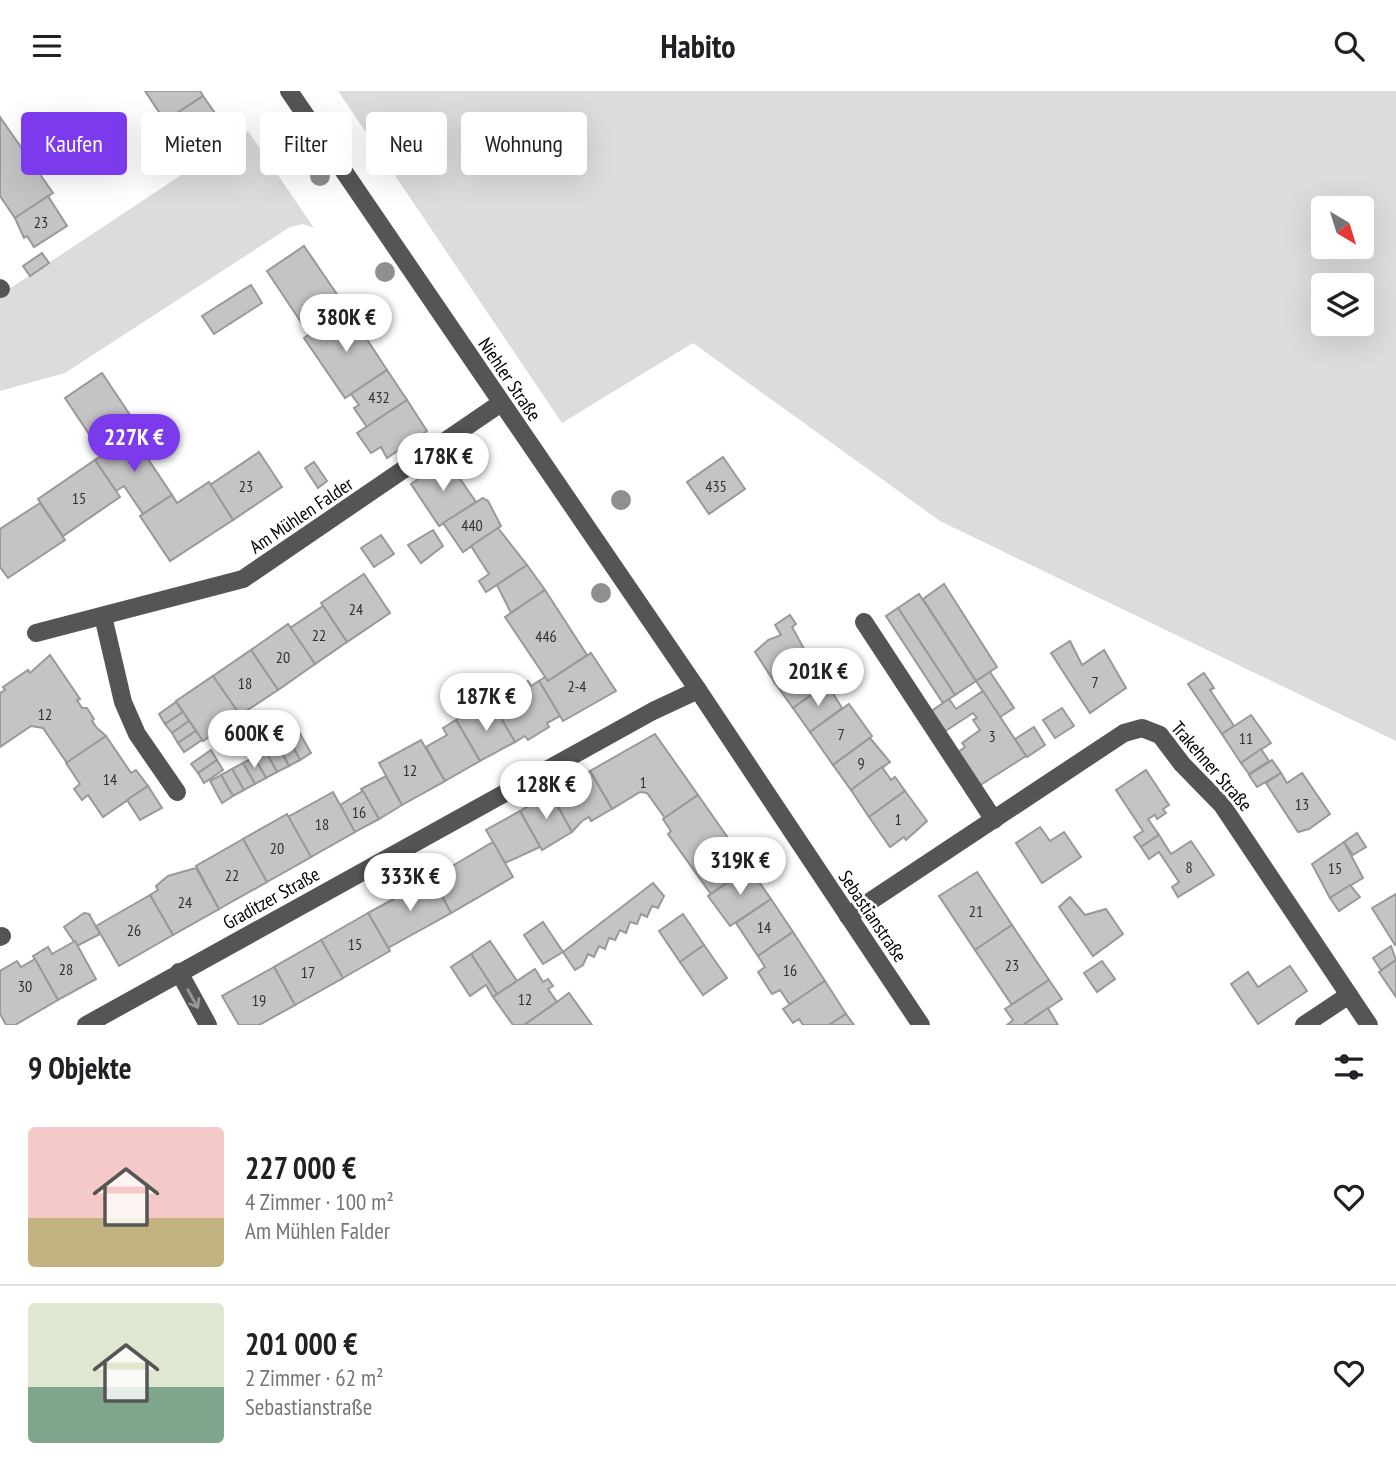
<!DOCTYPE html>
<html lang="de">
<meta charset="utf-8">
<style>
:root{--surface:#fff;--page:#f6f6f6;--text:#202124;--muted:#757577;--line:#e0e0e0;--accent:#7c3aed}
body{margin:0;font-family:"PT Sans Narrow",sans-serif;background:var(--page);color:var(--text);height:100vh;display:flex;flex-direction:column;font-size:26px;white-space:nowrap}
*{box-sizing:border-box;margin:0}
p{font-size:23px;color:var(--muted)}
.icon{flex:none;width:38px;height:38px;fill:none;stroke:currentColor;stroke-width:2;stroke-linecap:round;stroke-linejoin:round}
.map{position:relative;height:934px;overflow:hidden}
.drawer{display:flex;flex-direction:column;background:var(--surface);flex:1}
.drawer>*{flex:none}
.hud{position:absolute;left:21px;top:21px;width:700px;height:63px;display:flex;gap:14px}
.needle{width:46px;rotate:142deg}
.controls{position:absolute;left:1311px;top:105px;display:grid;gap:14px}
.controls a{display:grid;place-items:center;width:63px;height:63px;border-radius:7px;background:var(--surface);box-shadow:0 7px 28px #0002;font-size:35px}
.price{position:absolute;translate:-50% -60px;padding:0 16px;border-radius:24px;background:#fff;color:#222;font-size:23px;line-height:46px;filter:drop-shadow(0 2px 4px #0008)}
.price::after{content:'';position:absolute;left:50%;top:42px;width:21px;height:16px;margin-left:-10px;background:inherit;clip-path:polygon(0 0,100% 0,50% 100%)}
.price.active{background:var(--accent);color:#fff}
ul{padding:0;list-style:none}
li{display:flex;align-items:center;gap:21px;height:175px;padding:0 28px}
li+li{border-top:2px solid var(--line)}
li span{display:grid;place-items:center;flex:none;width:196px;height:140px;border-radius:7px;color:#555}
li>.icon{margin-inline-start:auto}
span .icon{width:84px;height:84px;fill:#fffc;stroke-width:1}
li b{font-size:30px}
h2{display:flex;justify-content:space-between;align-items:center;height:84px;padding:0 28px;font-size:30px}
.pill{padding:0 24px;border-radius:7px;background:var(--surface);box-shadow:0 7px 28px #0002;font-size:24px;line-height:63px}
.pill.active{background:var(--accent);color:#fff}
header{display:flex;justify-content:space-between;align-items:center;height:91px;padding:0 28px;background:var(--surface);font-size:32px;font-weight:600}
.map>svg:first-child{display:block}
</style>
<header><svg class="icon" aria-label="menu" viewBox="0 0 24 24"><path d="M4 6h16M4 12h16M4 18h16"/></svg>Habito<svg class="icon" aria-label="search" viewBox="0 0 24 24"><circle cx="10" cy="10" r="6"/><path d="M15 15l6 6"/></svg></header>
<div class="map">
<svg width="1396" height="934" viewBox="0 0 1396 934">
<rect width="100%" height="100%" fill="#fff"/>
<g fill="#dcdcdc" fill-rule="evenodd">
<path d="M 338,0 L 1396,0 L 1396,650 L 940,430 L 693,252 L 562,332 ZM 1362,117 L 1362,156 L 1323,156 L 1323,117 ZM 1362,194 L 1362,233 L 1323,233 L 1323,194 Z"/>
<path d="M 248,40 L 314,137 L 303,133 L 290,136 L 65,282 L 0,300 L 0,204 Z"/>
</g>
<g fill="#c4c4c4" stroke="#999" stroke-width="2">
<path d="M 145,0 L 200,0 L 203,5 L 165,30 Z"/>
<path d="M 203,5 L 222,32 L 184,58 L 165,30 Z"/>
<path d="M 0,26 L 53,102 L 15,127 L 0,105 Z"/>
<path d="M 221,34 L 227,43 L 209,55 L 203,46 Z"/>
<path d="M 171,39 L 184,58 L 175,64 L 162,44 Z"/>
<path d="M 48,105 L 67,135 L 34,156 L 27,145 L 24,147 L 15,127 Z"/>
<path d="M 304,155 L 347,218 L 309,243 L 267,180 Z"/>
<path d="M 42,162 L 49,172 L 30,185 L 23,175 Z"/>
<path d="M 251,194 L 262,212 L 214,243 L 202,225 Z"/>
<path d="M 347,218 L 387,279 L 345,307 L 304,247 Z"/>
<path d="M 387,279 L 407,309 L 367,336 L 354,317 L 359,314 L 351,303 Z"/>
<path d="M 102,282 L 140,339 L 103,364 L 65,307 Z"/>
<path d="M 407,309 L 427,340 L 387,367 L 381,356 L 371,362 L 357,342 Z"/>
<path d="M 132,344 L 172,404 L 143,423 L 124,395 L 116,400 L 95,369 Z"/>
<path d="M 259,361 L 282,396 L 233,429 L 210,394 Z"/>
<path d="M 723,366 L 745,398 L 709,423 L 687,391 Z"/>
<path d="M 95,369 L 120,406 L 63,445 L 38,408 Z"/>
<path d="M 447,369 L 476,411 L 439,435 L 411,393 Z"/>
<path d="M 314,371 L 327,390 L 318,397 L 305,377 Z"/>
<path d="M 209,391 L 233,429 L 170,470 L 140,425 L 172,404 L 177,412 Z"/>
<path d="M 483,407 L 488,410 L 501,435 L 463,461 L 443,432 Z"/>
<path d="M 40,412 L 65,449 L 8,487 L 0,476 L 0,438 Z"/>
<path d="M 498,437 L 527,474 L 486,501 L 479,490 L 489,483 L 471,455 Z"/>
<path d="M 433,439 L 443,455 L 421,472 L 408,454 Z"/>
<path d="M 381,444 L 394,463 L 374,476 L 361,457 Z"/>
<path d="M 527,474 L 545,499 L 511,522 L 497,494 Z"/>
<path d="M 364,483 L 390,522 L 347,551 L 321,512 Z"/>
<path d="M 944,493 L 997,576 L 976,590 L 923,508 Z"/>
<path d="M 545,499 L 587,564 L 548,590 L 505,526 Z"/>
<path d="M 919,503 L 976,590 L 955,604 L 898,517 Z"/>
<path d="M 323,515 L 347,551 L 315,573 L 290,537 Z"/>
<path d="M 898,517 L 955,604 L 943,612 L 886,525 Z"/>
<path d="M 790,524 L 796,533 L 792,536 L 809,567 L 775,592 L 755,561 L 768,549 L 781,544 L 775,534 Z"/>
<path d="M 288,533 L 315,573 L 278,599 L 251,559 Z"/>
<path d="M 1070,550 L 1082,574 L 1104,559 L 1126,597 L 1090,622 L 1051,562 Z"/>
<path d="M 251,559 L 278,599 L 240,624 L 213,585 Z"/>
<path d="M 591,562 L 616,600 L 563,630 L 539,590 L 545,586 L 548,590 Z"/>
<path d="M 50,564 L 80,608 L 77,609 L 82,617 L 87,617 L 94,628 L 92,630 L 97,637 L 106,645 L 67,672 L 43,637 L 31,635 L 0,656 L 0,602 L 5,599 L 3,596 L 28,579 L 30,582 Z"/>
<path d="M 811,566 L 827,593 L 793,617 L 775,592 Z"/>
<path d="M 990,581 L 1014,617 L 1000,626 L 976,590 Z"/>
<path d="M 1204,582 L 1214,597 L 1210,599 L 1234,635 L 1222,643 L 1188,593 Z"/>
<path d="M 213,585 L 240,624 L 203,650 L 176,610 Z"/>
<path d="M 528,590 L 531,595 L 539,590 L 560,625 L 547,632 L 549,636 L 528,649 L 525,645 L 515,651 L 495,617 L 499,613 L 496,608 Z"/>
<path d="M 827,593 L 842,617 L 810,641 L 793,617 Z"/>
<path d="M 983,600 L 1026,665 L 979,695 L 957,662 L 965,656 L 962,652 L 980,639 L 973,629 L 977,627 L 973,622 L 944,641 L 930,621 L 949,608 L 956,618 Z"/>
<path d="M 176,611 L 183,621 L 165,633 L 159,623 Z"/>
<path d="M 849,613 L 872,645 L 833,674 L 810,641 Z"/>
<path d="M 495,617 L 515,651 L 480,670 L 456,629 L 472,620 L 477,627 Z"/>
<path d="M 1062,617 L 1074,635 L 1055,647 L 1043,629 Z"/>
<path d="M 183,621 L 189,630 L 172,642 L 165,633 Z"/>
<path d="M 1251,624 L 1271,652 L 1241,672 L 1222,643 Z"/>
<path d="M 456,629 L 480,670 L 445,690 L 426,656 L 447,644 L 443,637 Z"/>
<path d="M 189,630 L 196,640 L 178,652 L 172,642 Z"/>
<path d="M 1034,636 L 1045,654 L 1027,666 L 1015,648 Z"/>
<path d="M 196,640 L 202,649 L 184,661 L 178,652 Z"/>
<path d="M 299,641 L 311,662 L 300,669 L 288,647 Z"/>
<path d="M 655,643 L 698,704 L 665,727 L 647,702 L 640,701 L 612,718 L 590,680 Z"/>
<path d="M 106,645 L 131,682 L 136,679 L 148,695 L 103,726 L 88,704 L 82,709 L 74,698 L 80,693 L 66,672 Z"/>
<path d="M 288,647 L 300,669 L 289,675 L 277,653 Z"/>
<path d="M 870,647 L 890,671 L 851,699 L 833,674 Z"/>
<path d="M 421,649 L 445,690 L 402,714 L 379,672 Z"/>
<path d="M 277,653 L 289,675 L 277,681 L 265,659 Z"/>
<path d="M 1261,658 L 1269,670 L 1249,683 L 1241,672 Z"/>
<path d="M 211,659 L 217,669 L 198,682 L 191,673 Z"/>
<path d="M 265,659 L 277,681 L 266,687 L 254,666 Z"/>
<path d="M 254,666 L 266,687 L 255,693 L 243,672 Z"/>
<path d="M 217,669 L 223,679 L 204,692 L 198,682 Z"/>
<path d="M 1272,669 L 1281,682 L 1257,696 L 1249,684 Z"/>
<path d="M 243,672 L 255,693 L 244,699 L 232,678 Z"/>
<path d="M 882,676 L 891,689 L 895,686 L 905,700 L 869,726 L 851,699 Z"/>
<path d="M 232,678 L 244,699 L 233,705 L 221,684 Z"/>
<path d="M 1146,679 L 1169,714 L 1163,718 L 1166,722 L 1157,728 L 1155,724 L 1148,728 L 1159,744 L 1141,756 L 1134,746 L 1143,740 L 1116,699 Z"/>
<path d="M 590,680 L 612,718 L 591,730 L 589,726 L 582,730 L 572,741 L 551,702 Z"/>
<path d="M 1281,682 L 1287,692 L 1302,682 L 1330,723 L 1309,738 L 1298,741 L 1266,692 Z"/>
<path d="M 221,684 L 233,705 L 222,712 L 210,690 Z"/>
<path d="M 386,685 L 402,714 L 379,728 L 361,698 Z"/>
<path d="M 148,695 L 162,717 L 140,729 L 127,709 Z"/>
<path d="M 363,700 L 379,728 L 355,741 L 340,714 Z"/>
<path d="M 905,700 L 927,730 L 906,749 L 904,746 L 890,756 L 869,726 Z"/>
<path d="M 333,701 L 355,741 L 311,766 L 288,726 Z"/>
<path d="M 550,702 L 572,741 L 542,759 L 520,720 Z"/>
<path d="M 698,704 L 749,777 L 711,803 L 668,743 L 671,740 L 663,728 Z"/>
<path d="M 520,720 L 540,756 L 505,772 L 486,739 Z"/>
<path d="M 287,723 L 311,766 L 267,791 L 243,748 Z"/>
<path d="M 1040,736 L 1050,750 L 1064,741 L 1081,766 L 1042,792 L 1016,752 Z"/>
<path d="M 1357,742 L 1366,756 L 1353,764 L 1344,751 Z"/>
<path d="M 1159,744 L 1171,763 L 1191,750 L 1214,784 L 1178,806 L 1172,796 L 1179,791 L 1159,761 L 1149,768 L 1141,756 Z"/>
<path d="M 243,748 L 267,791 L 219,818 L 196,775 Z"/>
<path d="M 493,751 L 513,786 L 451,822 L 432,787 Z"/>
<path d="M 1344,751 L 1363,787 L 1330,807 L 1312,773 Z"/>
<path d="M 196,777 L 219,818 L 173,844 L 150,804 L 158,799 L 156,795 L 168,785 Z"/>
<path d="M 749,777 L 771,808 L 730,835 L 708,805 Z"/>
<path d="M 977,781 L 1012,834 L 975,859 L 939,805 Z"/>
<path d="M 432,787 L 451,822 L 388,857 L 368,822 Z"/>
<path d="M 653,792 L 664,805 L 658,817 L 652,815 L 647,826 L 641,823 L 637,833 L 630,831 L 626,842 L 620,839 L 615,849 L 609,847 L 605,858 L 599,855 L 594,866 L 588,863 L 583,874 L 575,879 L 563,861 Z"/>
<path d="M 1350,794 L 1360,806 L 1339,820 L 1330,807 Z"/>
<path d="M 1396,803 L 1396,853 L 1395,854 L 1372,817 Z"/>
<path d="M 150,804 L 173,844 L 119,875 L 96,835 Z"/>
<path d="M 1070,806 L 1085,824 L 1106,818 L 1123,843 L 1093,865 L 1059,816 Z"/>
<path d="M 771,808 L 793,841 L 758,865 L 736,832 Z"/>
<path d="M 84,822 L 89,823 L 100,843 L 77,855 L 64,836 Z"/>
<path d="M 368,822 L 390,860 L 343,887 L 321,849 Z"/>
<path d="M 683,823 L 704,854 L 680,871 L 659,840 Z"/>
<path d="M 543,831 L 563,861 L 543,873 L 524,844 Z"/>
<path d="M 1012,834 L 1049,889 L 1012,914 L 975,859 Z"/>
<path d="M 793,841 L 825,890 L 790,914 L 780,899 L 772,903 L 758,881 L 765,876 L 758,865 Z"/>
<path d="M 321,849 L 343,887 L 295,914 L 274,876 Z"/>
<path d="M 75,850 L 96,888 L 58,909 L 33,865 L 48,856 L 52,863 Z"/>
<path d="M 490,850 L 517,890 L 497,903 L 471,863 Z"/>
<path d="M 704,854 L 727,887 L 703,904 L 680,871 Z"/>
<path d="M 1391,855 L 1396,869 L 1381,879 L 1373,867 Z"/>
<path d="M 471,863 L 497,903 L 493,906 L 486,894 L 470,905 L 451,876 Z"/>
<path d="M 35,868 L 58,909 L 15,934 L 6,934 L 0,923 L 0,880 L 17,870 L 21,876 Z"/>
<path d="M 1396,869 L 1396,906 L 1379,881 Z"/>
<path d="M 1102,870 L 1115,888 L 1097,901 L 1084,882 Z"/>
<path d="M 1290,875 L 1307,900 L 1258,933 L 1231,893 L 1248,881 L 1258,896 Z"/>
<path d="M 274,876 L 295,914 L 259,934 L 239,934 L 222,905 Z"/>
<path d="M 535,878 L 543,891 L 548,888 L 553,895 L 548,898 L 557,911 L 524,934 L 513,934 L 493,906 Z"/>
<path d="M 1049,889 L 1062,908 L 1023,934 L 1007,934 L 1013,929 L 1005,918 Z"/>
<path d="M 825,890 L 846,923 L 829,934 L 803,934 L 799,928 L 793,932 L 783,918 Z"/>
<path d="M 569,902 L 592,934 L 524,934 L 557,911 Z"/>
<path d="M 1048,917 L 1058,934 L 1023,934 Z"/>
<path d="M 846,923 L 854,934 L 829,934 Z"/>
</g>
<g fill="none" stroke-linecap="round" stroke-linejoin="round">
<g stroke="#555" stroke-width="18">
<path d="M 289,0 L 698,599 L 921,934"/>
<path d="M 0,197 L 1,198"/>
<path d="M 103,525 L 123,611 L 137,643 L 177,701"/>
<path d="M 864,531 L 994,729"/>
<path d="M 36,542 L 243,488 L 501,312"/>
<path d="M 848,825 L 1124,642 L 1142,637 L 1160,644 L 1182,673 L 1222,714 L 1369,934"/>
<path d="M 0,846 L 2,845"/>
<path d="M 179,881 L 208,934"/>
<path d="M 86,934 L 653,620 L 698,599"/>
<path d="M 1304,934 L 1349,904"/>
</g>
</g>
<g fill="#8f8f8f">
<circle cx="286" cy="35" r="10"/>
<circle cx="320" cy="85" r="10"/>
<circle cx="385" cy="181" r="10"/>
<circle cx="621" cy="409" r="10"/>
<circle cx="601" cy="502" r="10"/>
</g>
<defs><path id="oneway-shaft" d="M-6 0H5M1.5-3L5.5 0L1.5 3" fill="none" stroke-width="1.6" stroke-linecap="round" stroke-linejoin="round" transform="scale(1.75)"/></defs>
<use stroke="#999" href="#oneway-shaft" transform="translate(193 908) rotate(61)"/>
<g text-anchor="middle" stroke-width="6" stroke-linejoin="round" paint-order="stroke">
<g font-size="16" fill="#313131">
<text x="41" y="137">23</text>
<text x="379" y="312">432</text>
<text x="246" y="401">23</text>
<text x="716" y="401">435</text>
<text x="79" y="413">15</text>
<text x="472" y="440">440</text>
<text x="356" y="524">24</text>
<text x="319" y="550">22</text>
<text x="546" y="551">446</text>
<text x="283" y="572">20</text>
<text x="1095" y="597">7</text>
<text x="245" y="598">18</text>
<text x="577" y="601">2-4</text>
<text x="45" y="629">12</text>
<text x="841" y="649">7</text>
<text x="992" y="651">3</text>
<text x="1246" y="653">11</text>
<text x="861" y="678">9</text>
<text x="410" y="685">12</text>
<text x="110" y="694">14</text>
<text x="643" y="697">1</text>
<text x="1302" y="719">13</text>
<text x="359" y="727">16</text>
<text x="898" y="734">1</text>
<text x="322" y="739">18</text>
<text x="277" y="763">20</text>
<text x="1189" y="782">8</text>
<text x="1335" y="783">15</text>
<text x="232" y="790">22</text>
<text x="185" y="817">24</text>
<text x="976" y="826">21</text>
<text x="764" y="842">14</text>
<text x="134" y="845">26</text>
<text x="355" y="859">15</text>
<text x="1012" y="880">23</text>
<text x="66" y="884">28</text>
<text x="790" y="885">16</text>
<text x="308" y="887">17</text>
<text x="25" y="901">30</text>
<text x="525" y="914">12</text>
<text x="259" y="915">19</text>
</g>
<g font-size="19" fill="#000" stroke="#fff">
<text transform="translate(510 288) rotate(56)" y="7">Niehler Straße</text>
<text transform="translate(301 424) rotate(-34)" y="7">Am Mühlen Falder</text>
<text transform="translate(1212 675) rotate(49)" y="7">Trakehner Straße</text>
<text transform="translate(271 807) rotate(-29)" y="7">Graditzer Straße</text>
<text transform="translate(873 825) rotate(56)" y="7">Sebastianstraße</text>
</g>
</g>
</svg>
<div class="controls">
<a><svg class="needle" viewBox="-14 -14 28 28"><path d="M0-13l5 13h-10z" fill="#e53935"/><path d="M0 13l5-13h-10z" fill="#757577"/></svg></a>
<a><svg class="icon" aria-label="layers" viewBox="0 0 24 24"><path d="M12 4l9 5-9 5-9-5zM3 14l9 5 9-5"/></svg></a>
</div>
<b class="price" style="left:346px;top:263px">380K €</b>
<b class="price active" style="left:134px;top:383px">227K €</b>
<b class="price" style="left:443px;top:402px">178K €</b>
<b class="price" style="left:818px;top:617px">201K €</b>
<b class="price" style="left:486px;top:642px">187K €</b>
<b class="price" style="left:254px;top:679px">600K €</b>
<b class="price" style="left:546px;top:730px">128K €</b>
<b class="price" style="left:740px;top:806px">319K €</b>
<b class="price" style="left:410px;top:822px">333K €</b>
<div class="hud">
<a class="pill active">Kaufen</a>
<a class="pill">Mieten</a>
<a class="pill">Filter</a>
<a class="pill">Neu</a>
<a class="pill">Wohnung</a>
</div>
</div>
<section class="drawer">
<h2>9 Objekte<svg class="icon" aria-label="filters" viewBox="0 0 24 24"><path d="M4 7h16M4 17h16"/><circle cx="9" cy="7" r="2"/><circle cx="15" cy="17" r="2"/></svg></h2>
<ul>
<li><span style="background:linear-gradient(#f6c9c9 65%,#c2b280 0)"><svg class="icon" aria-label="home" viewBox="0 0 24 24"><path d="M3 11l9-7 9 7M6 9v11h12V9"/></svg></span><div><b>227 000 €</b><p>4 Zimmer · 100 m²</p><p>Am Mühlen Falder</p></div><svg class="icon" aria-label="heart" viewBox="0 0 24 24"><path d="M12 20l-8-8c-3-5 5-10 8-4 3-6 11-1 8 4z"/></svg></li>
<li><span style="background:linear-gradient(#dfe7d0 60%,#7fa58c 0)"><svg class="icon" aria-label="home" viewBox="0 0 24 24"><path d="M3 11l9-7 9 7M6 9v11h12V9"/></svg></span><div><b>201 000 €</b><p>2 Zimmer · 62 m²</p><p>Sebastianstraße</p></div><svg class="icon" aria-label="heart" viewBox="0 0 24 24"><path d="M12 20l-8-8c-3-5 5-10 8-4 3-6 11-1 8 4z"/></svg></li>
</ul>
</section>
